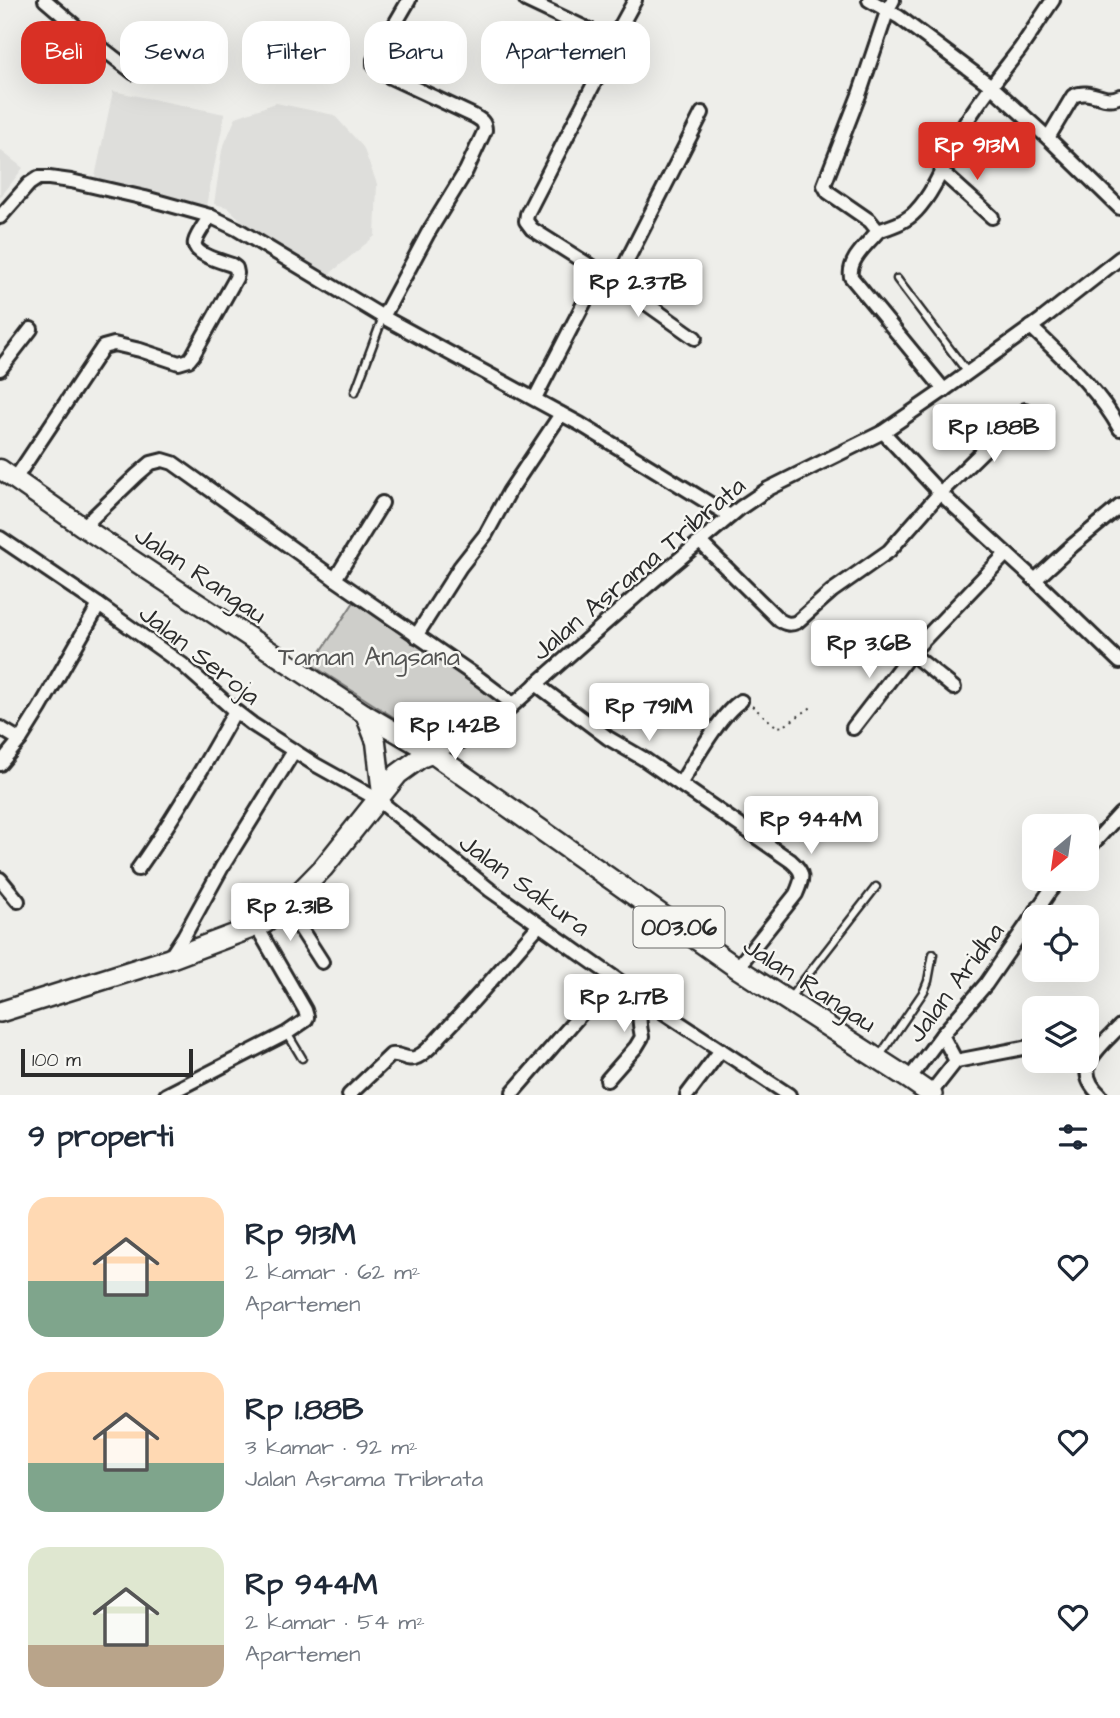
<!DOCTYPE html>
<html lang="id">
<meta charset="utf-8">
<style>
:root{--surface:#fff;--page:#f6f6f7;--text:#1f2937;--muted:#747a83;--accent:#d93025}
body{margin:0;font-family:"Architects Daughter",sans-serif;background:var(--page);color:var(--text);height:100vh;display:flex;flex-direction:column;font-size:26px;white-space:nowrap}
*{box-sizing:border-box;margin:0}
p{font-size:23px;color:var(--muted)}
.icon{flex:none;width:38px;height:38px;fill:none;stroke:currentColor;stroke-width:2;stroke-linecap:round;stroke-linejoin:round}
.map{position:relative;height:1095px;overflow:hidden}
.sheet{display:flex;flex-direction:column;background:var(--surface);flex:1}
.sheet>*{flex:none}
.top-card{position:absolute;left:21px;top:21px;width:700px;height:63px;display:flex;gap:14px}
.needle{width:46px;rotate:209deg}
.fabs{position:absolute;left:1022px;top:814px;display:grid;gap:14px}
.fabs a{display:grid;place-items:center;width:77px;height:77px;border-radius:14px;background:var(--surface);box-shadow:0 7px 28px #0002;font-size:35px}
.scale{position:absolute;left:21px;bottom:18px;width:172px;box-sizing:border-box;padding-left:7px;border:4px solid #2b2b2b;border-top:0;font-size:19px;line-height:24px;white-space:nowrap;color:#2b2b2b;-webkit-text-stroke:5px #f6f6f2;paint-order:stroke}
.price{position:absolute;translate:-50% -60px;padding:0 16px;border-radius:7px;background:#fff;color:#222;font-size:23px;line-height:46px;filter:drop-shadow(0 2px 4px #0008)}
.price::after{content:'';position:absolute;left:50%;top:42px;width:21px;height:16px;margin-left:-10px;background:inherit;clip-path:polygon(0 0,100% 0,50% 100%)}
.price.selected{background:var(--accent);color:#fff}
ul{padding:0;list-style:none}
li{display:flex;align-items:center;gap:21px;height:175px;padding:0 28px}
li span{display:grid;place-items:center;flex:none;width:196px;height:140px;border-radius:21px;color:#555}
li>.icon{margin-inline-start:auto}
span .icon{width:84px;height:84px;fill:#fffc;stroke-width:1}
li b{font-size:30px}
h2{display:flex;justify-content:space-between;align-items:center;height:84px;padding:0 28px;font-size:30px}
.pill{padding:0 24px;border-radius:21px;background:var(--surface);box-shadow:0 7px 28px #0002;font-size:24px;line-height:63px}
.pill.selected{background:var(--accent);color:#fff}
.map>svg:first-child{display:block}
</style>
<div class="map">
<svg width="1120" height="1095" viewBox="0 0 1120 1095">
<rect width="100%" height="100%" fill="#eeeeea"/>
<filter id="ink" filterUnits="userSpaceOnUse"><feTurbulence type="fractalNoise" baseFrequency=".0143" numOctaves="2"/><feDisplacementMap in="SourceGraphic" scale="14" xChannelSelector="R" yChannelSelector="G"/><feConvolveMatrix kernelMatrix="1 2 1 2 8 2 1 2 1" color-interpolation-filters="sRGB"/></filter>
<g filter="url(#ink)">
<g fill="#dededb">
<path d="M 113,91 L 225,114 L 206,206 L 94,182 Z"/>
<path d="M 276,103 L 334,115 L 363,147 L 377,184 L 375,236 L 326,277 L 261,239 L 227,207 L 214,204 L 222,150 L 236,117 Z"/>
<path d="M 0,150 L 23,168 L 0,198 Z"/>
</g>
<path fill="#cececa" stroke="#7c7c7a" stroke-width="2" d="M 354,602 L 504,704 L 434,743 L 312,665 Z"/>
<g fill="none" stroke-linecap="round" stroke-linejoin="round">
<g stroke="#2b2b2b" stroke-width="11">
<g id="lane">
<path d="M 897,279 L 968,373"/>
<path d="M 355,392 L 383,317"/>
<path d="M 789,999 L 876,887"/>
<path d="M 287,1033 L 302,1058"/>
<path d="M 879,1057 L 924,991 L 928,981 L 933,954"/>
</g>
</g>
<g stroke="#2b2b2b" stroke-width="18">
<g id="street">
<path d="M 45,0 L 94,42 L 134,73"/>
<path d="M 526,0 L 602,36 L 612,42 L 600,72 L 527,214 L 526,221 L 532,229 L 600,272 L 535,398"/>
<path d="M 869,0 L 899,17 L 990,85 L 1048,138 L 1120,208"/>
<path d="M 893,0 L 888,9 L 859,95 L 824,185 L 828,192 L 870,221 L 878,231 C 868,244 848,259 851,277 L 944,390"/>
<path d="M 612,42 L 635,0"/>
<path d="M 1048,138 L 1073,96 C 1091,87 1104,105 1120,96"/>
<path d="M 941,171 L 992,217"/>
<path d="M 0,217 L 29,184 L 38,178 L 49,178 L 71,181 L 145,198 L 210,216 L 237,229 L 383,317 L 580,424 L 730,516"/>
<path d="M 878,231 C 892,226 906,222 916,211 C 938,188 947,154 963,127 C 980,99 1000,75 1020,49 C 1031,33 1042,16 1053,0"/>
<path d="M 609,277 L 695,338"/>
<path d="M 616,282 L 702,113"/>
<path d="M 383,317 L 428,233 L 466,171 L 485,130 C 485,122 481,120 474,116 L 382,73 L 374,65 L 374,60 L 409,0"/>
<path d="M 1031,327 C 1063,358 1099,390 1120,429"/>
<path d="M 0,369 L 31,329"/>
<path d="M 883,432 L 940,493 L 1035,580 L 1120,662"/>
<path d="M 15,479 L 103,347 L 114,344 L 140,350 L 179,363 L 189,360 L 193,355 L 236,278 L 237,273 L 236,268 L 232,265 C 223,262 192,254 195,242 C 197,234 205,224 210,216"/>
<path d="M 83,527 L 137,475 L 151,463 L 163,460 L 173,463 L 335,579 L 480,679 L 513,704"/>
<path d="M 0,538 L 99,605 L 183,665 L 235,711 L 252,724 L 316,765 L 377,799 L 490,890 L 663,1012 L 789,1095"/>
<path d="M 701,543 L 779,620 C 786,624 790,625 797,622 L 832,591 L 889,551 L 940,493 L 1025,410"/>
<path d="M 335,579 L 382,503"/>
<path d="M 1035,580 L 1072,546 L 1120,506"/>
<path d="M 416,636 L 460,567 L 486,534 L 509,492 L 561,414"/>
<path d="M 536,684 L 608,738 L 644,759 L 680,784 C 694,762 720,714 741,701"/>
<path d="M 954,688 L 911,653 L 1006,554"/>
<path d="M 0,728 L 20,740"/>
<path d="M 853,728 L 911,653"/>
<path d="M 432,753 L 467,739 L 505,712 L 645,588 L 740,508 L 768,489 L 883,432 L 944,390 L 1041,320 L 1120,258"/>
<path d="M 0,764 L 20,740 L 40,708 L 99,605"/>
<path d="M 680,784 L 791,861 C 805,873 803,878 796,894 L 737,968"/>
<path d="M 1087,850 L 1120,814"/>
<path d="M 138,869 C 174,818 205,765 235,711"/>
<path d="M 0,879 L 18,901"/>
<path d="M 286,906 L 322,962"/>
<path d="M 169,959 L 184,936 L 222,867 L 294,751"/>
<path d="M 1074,1060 L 1086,1067"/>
<path d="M 956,1061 L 1034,1046"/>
<path d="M 909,1079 L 942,1035 L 986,984 L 1050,891 L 1061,878"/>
<path d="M 607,1080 L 636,1047 L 642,1037 C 639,1020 637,1015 647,1001"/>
<path d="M 513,1092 L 613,977"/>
<path d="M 930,1094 L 956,1061 L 942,1035"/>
<path d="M 166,1095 L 287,1033 L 306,1020 L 307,1017 L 305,1010 L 257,927"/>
<path d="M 349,1095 L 391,1055 C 401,1053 408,1062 417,1057 C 428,1052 437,1039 445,1031 C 478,997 508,961 539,925"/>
<path d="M 687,1095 L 721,1050"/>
<path d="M 1100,1095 C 1070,1067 1100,1048 1120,1026"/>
</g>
</g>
<g stroke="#2b2b2b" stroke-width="23">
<g id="secondary">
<path d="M 0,469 L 83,527 L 365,714 L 432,753"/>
<path d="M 365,714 L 376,742 L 382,794"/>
</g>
</g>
<g stroke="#2b2b2b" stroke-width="24">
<path id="primary" d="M 0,1012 L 169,959 L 265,923 L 286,906 L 323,868 L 398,774 L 420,758 L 432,753 L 737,968 L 909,1079 L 932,1095"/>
</g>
<path stroke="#2b2b2b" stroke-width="2" stroke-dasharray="2 5" stroke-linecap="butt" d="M 752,706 L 777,727 L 784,726 L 813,706"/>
<use href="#lane" stroke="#f6f6f2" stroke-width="6"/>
<use href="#street" stroke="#f6f6f2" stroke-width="12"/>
<use href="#secondary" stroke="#f6f6f2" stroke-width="18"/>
<use href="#primary" stroke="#f6f6f2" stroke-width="19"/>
</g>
</g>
<g text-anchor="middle" stroke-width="5" stroke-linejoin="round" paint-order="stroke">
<rect fill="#f6f6f2" stroke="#686867" stroke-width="2" x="633.5" y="906.5" width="91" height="41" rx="5"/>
<g font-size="24" font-weight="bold" fill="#2b2b2b">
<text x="679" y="935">003.06</text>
</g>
<g font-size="26" fill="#2b2b2b" stroke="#f6f6f2">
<text transform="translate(638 568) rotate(-40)" y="9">Jalan Asrama Tribrata</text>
<text transform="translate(201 574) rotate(34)" y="9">Jalan Rangau</text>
<text transform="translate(200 654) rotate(38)" y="9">Jalan Seroja</text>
<text transform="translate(525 884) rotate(36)" y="9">Jalan Sakura</text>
<text transform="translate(955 982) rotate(-53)" y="9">Jalan Aridha</text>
<text transform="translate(810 984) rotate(33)" y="9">Jalan Rangau</text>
</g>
<g font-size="26" fill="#545453" stroke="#f6f6f2">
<text x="369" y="665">Taman Angsana</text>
</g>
</g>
</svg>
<div class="fabs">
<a><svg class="needle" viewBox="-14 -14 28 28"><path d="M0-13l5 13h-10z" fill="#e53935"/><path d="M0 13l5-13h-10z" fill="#747a83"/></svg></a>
<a><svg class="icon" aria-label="locate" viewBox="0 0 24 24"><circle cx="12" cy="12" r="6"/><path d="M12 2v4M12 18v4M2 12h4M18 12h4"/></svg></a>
<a><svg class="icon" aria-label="layers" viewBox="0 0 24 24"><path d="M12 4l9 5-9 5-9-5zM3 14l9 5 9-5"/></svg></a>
</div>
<div class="scale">100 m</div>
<b class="price selected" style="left:977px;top:182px">Rp 913M</b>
<b class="price" style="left:638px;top:319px">Rp 2.37B</b>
<b class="price" style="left:994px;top:464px">Rp 1.88B</b>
<b class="price" style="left:869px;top:680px">Rp 3.6B</b>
<b class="price" style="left:649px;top:743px">Rp 791M</b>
<b class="price" style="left:455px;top:762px">Rp 1.42B</b>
<b class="price" style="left:811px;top:856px">Rp 944M</b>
<b class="price" style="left:290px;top:943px">Rp 2.31B</b>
<b class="price" style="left:624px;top:1034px">Rp 2.17B</b>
<div class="top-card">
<a class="pill selected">Beli</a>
<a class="pill">Sewa</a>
<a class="pill">Filter</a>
<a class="pill">Baru</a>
<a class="pill">Apartemen</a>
</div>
</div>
<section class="sheet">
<h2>9 properti<svg class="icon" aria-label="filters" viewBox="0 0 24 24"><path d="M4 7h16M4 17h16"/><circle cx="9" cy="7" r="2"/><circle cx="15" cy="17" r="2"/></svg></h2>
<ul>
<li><span style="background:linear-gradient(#ffd9b3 60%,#7fa58c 0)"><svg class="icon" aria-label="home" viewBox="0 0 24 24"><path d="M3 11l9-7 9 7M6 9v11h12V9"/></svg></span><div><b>Rp 913M</b><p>2 kamar · 62 m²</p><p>Apartemen</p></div><svg class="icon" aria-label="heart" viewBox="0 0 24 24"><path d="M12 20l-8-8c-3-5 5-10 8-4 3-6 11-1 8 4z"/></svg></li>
<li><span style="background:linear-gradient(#ffd9b3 65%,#7fa58c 0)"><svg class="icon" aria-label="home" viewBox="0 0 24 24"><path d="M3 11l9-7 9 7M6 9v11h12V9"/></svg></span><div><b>Rp 1.88B</b><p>3 kamar · 92 m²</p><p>Jalan Asrama Tribrata</p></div><svg class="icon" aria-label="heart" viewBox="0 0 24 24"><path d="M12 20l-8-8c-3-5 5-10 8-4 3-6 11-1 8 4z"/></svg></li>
<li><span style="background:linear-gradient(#dfe7d0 70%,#b9a48a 0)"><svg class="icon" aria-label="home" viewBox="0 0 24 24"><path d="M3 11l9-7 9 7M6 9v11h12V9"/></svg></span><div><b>Rp 944M</b><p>2 kamar · 54 m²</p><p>Apartemen</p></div><svg class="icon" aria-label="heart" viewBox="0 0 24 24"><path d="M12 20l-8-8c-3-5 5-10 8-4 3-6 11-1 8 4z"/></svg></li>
</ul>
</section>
